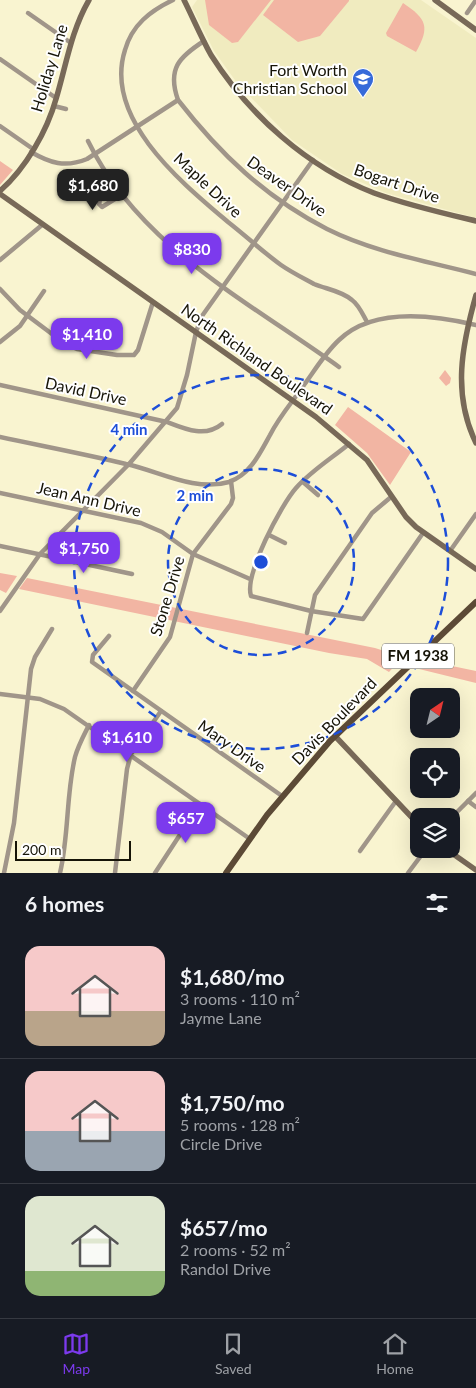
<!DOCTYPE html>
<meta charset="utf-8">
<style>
:root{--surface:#171b24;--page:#242831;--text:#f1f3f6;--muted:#9ea1a6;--line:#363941;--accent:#7c3aed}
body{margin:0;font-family:Lato,sans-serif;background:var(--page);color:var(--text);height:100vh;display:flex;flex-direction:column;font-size:19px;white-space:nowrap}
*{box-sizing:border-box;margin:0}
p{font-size:16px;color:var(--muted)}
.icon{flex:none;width:28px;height:28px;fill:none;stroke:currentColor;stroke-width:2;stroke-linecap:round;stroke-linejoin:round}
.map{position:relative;height:873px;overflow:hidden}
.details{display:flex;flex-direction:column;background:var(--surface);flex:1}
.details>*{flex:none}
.needle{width:32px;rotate:35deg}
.fabs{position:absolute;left:410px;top:688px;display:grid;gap:10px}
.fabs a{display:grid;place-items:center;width:50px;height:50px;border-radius:10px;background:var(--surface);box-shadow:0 5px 20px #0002;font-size:25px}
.scale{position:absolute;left:15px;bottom:12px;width:116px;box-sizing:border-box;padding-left:5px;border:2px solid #161407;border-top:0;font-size:14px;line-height:18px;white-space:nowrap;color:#161407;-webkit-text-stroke:4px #fff;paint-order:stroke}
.price{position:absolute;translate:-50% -42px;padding:0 11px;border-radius:10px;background:var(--accent);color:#fff;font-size:16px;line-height:32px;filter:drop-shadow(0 1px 2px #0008)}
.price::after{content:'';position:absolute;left:50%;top:30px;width:15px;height:11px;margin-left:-8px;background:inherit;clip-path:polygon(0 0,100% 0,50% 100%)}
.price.selected{background:#222;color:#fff}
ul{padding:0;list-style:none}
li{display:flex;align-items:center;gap:15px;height:125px;padding:0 25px}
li+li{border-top:1px solid var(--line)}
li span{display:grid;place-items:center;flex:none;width:140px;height:100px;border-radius:15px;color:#555}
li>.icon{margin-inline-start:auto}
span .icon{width:60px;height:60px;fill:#fffc;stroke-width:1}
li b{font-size:21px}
h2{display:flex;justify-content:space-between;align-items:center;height:60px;padding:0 25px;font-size:21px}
.tab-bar{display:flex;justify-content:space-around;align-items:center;height:70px;border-top:1px solid var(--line);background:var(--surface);font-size:14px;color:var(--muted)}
.tab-bar a{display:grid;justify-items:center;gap:2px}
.tab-bar .selected{color:var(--accent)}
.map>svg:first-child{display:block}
</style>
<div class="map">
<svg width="476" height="873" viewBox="0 0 476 873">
<rect width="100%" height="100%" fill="#f9f4d0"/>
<path fill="#f0ebbf" d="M 197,0 L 421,0 L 476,38 L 476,218 L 386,193 L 342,174 L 292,140 L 237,83 L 214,51 L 192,7 Z"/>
<g fill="#f2b5a3">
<path d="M 205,0 L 271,0 L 238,42 L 232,43 L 209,25 Z"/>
<path d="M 274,0 L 349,0 L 349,1 L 320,36 L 298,42 L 263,15 Z"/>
<path d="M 403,3 C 427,19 430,27 416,52 L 387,36 L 386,33 Z"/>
<path d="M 0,161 L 13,170 L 0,185 Z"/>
<path d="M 445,370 L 451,378 L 450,383 L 446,386 L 439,378 Z"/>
<path d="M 348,407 L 411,452 L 390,485 L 367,453 L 335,425 Z"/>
<path d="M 0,573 L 17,576 L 6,593 L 0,590 Z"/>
<path d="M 27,578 L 375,648 L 403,657 L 389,672 L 367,659 L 329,653 L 19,589 Z"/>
<path d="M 423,660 L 476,671 L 476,683 L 415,668 Z"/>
</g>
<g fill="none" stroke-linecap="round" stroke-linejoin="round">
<g stroke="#a09589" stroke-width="4.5">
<path d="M 173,0 C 150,11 132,25 125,50 C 103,119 182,183 228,222 C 246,236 263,252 281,265 C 291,272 303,278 314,284 C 326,289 342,291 352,300 C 359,305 363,315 367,322"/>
<path d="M 28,13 L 71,43"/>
<path d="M 467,13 L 476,0"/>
<path d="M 204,41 C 179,57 167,69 178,100 C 220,154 265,197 327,229 C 373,252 426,261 476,274"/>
<path d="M 0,59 L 56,98"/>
<path d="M 54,106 L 66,109"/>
<path d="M 0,126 L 33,149"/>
<path d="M 88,141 C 139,246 249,302 339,367"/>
<path d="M 31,152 C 50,163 65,168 87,159 L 178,100"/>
<path d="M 117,186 L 100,200 L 99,204 L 102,207 L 123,194"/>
<path d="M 0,260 L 42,225"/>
<path d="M 0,289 L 20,310 L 64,343 L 77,349 L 117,355 L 134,355 L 138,350 L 153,302"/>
<path d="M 0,342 L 20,326 L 44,291"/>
<path d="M 83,349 L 88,322"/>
<path d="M 0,385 L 167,422 C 185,429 205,438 222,424"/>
<path d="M 0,437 C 42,446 84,454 126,464 C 159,471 194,492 229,482 C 250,475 260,453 270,435 C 279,417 293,401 304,385 C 315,370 325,353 339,340 C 373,307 434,315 476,325"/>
<path d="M 349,444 C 332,458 311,471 296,488 C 281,505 244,575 251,596 L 311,611 L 363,619 L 423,533"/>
<path d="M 303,482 L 318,495"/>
<path d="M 0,493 L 141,523 L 162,532 L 193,554 L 250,579"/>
<path d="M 269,535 L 285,543"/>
<path d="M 0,546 L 132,574"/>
<path d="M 450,551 L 476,514"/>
<path d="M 0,611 L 40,554 L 129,464 L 177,408 L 187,375 L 196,332 L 202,316 L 313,160"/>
<path d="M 307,633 L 315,595 L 372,513 L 391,497"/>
<path d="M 109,636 L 93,655 L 92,662 L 282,796"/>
<path d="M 133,691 L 170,637 L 193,554 L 231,504 L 233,498 L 231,481"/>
<path d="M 0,694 L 40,699 L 64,709 L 250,839"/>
<path d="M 468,801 L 476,807"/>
<path d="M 451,818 L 476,793"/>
<path d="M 360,851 L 396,801"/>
<path d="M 4,873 L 14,823 L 31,669 L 35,657 L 52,629"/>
<path d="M 60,873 C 69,835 66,795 75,757 C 78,746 84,735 89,725"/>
<path d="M 115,873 L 127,769 L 131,754 L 161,711"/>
<path d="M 155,873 L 200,804"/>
<path d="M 408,873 L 426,849"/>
</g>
<g stroke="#786958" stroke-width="5.5">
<path d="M 184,0 C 193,18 201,37 211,55 C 249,115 307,167 374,193 C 407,205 442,213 476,221"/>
<path d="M 435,0 L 476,30"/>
<path d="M 0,191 C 26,168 47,131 56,99 C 66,66 71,31 89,0"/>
<path d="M 0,194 L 316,417 L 367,460 L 406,517 L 416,527 L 476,569"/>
<path d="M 476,295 C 462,345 452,394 476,443"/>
<path d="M 335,736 L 419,825"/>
<path d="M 446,849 L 476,870"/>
</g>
<path stroke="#5c4a36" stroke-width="6" d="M 226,873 L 267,815 L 330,741 L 476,602"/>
</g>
<g fill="none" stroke="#1d4ed8" stroke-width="2.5" stroke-dasharray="9 6">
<circle cx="261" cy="562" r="93"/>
<circle cx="261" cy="562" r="187"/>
</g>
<defs>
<g id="school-pin" transform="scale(1.125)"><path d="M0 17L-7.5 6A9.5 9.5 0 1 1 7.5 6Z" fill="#366ad9" stroke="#fff"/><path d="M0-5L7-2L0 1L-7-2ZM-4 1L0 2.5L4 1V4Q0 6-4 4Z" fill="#fff"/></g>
</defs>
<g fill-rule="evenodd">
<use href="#school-pin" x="363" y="79"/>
</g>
<g text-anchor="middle" stroke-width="4" stroke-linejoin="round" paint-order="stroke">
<rect fill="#fff" stroke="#5c5a51" stroke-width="1" x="382" y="643.5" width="72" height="25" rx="4"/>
<g font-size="15" font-weight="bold" fill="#161407">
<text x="418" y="661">FM 1938</text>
</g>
<g font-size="16" fill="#161407" stroke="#fff">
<text transform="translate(49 68) rotate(-73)" y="6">Holiday Lane</text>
<text transform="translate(397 183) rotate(19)" y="6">Bogart Drive</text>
<text transform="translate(208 185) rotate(43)" y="6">Maple Drive</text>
<text transform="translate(287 186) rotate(35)" y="6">Deaver Drive</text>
<text transform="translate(257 359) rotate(35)" y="6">North Richland Boulevard</text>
<text transform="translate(86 391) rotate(12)" y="6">David Drive</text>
<text transform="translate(89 499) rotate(13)" y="6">Jean Ann Drive</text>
<text transform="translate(167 596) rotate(-73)" y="6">Stone Drive</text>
<text transform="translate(334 721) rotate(-46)" y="6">Davis Boulevard</text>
<text transform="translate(232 746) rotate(35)" y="6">Mary Drive</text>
</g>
<g font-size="16" fill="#161407" stroke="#fff" text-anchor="end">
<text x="347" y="76">Fort Worth<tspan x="347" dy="18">Christian School</tspan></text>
</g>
</g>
<circle cx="261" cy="562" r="8" fill="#1d4ed8" stroke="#fff" stroke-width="2.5"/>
<g font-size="15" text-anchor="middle" font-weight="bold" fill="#1d4ed8" stroke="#fff" stroke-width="4" stroke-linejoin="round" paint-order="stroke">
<text x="129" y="435">4 min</text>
<text x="195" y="501">2 min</text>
</g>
</svg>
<div class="fabs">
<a><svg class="needle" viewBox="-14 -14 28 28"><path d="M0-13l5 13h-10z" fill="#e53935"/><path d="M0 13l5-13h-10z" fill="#9ea1a6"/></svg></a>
<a><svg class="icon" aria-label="locate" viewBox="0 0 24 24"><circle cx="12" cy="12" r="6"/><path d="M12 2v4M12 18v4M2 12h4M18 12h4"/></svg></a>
<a><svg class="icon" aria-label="layers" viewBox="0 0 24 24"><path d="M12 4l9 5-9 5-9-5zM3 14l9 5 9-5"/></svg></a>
</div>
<div class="scale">200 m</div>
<b class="price selected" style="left:93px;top:211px">$1,680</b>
<b class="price" style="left:192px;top:275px">$830</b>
<b class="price" style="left:87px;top:360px">$1,410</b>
<b class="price" style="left:84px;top:574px">$1,750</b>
<b class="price" style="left:127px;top:763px">$1,610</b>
<b class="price" style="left:186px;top:844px">$657</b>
</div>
<section class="details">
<h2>6 homes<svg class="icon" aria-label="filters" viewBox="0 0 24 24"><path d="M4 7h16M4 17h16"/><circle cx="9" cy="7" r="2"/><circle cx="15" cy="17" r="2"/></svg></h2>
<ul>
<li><span style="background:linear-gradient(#f6c9c9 65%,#b9a48a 0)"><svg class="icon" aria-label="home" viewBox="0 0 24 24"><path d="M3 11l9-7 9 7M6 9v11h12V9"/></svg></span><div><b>$1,680/mo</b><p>3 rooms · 110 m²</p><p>Jayme Lane</p></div></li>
<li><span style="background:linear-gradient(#f6c9c9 60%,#9aa5b1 0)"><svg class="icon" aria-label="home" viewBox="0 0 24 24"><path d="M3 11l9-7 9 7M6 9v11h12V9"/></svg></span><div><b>$1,750/mo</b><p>5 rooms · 128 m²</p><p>Circle Drive</p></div></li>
<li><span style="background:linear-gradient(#dfe7d0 75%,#8fb573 0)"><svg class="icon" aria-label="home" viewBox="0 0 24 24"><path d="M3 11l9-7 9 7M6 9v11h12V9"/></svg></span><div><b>$657/mo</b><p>2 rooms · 52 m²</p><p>Randol Drive</p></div></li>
</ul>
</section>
<nav class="tab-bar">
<a class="selected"><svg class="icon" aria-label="map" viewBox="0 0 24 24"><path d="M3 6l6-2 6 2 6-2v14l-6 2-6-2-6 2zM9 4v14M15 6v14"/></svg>Map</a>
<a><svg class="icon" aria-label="saved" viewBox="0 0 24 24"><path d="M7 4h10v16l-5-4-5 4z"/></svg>Saved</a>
<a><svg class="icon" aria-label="home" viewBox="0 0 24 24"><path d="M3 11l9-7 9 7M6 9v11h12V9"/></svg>Home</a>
</nav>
